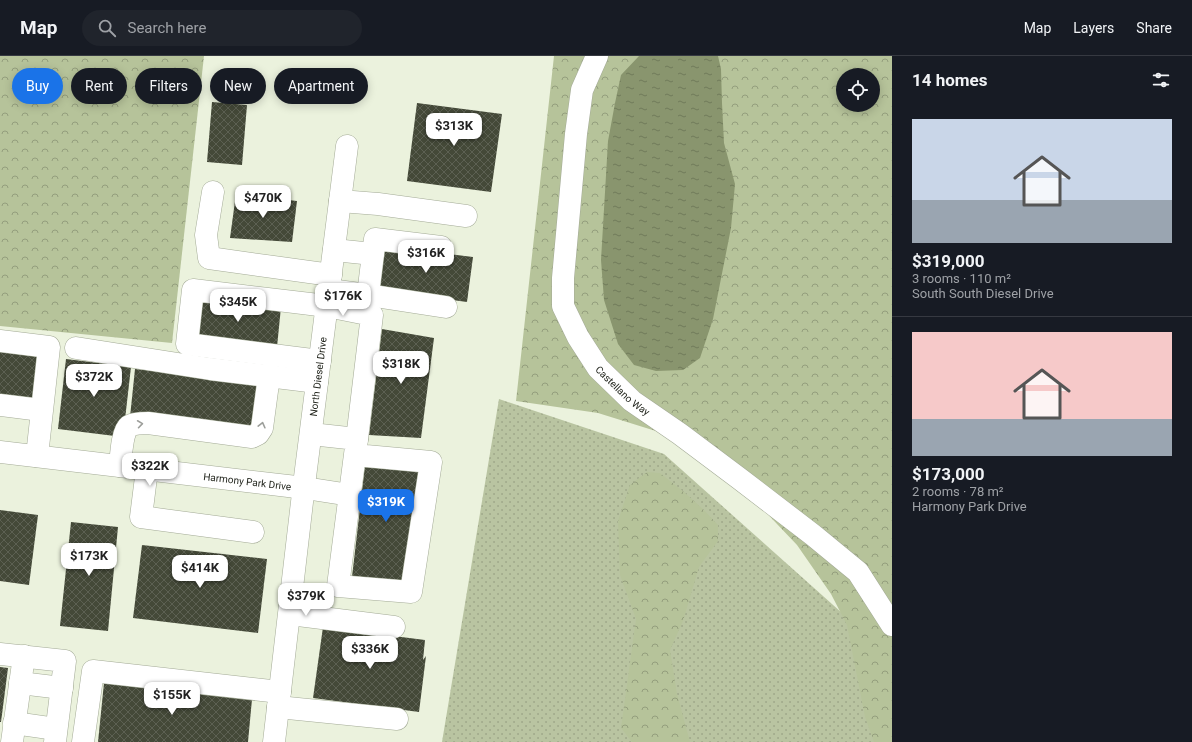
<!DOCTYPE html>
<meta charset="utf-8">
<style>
:root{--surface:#171b24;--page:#20242c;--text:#f1f3f6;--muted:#9ea1a6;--line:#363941;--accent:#1a73e8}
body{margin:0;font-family:Roboto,sans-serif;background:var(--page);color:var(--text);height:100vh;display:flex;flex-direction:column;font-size:15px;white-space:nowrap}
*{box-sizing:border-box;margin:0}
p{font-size:13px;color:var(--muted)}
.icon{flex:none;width:22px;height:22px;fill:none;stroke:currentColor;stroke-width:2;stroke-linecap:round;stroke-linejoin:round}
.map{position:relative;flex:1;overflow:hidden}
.sheet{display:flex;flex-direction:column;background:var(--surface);width:300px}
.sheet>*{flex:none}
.hud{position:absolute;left:12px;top:12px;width:380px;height:36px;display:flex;gap:8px}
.buttons{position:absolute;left:836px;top:12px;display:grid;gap:8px}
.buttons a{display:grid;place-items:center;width:44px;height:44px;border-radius:50%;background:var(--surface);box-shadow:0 2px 10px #0003;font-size:20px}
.price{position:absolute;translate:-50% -34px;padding:0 9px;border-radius:8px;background:#fff;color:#222;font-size:13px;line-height:26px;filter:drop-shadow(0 1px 2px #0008)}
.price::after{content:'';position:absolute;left:50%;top:24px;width:12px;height:9px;margin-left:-6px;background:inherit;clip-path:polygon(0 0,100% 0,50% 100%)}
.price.on{background:var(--accent);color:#fff}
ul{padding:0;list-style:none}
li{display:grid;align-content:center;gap:8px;height:212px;padding:0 20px}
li+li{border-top:1px solid var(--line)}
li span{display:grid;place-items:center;height:124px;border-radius:0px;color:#555}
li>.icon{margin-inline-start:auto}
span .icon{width:72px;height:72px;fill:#fffc;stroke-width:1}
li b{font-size:17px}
h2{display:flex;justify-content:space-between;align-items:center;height:48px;padding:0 20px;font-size:17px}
.pill{padding:0 14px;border-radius:18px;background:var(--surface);box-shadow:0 2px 10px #0003;font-size:14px;line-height:36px}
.pill.on{background:var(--accent);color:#fff}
header{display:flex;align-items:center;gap:24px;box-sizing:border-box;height:56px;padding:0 20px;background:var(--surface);border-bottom:1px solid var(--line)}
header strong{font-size:19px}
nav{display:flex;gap:22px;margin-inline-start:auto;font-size:14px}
.search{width:280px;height:36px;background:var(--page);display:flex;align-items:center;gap:10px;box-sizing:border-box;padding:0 14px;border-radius:22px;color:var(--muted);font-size:15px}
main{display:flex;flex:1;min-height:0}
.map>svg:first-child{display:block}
</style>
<header>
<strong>Map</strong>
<div class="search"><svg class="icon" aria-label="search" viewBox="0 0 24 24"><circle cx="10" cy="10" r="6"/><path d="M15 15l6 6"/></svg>Search here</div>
<nav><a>Map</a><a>Layers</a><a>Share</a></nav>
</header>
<main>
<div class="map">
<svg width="892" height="686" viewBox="0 0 892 686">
<defs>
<pattern id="grass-dots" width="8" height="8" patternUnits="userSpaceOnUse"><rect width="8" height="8" fill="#b9c4a1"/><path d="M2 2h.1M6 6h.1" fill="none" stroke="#9fa88a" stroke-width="1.8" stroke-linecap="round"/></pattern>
<pattern id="forest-crowns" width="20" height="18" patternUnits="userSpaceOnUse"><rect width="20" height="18" fill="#b6c39a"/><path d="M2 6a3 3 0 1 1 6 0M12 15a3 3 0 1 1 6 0" fill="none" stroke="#949e7d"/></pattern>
<pattern id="water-ripples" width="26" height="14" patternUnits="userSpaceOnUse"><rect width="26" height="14" fill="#89956e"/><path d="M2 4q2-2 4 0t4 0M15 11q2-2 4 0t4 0" fill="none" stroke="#707a5a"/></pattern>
<pattern id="building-cross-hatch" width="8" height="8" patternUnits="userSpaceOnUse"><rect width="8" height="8" fill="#444938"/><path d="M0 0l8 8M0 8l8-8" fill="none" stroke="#5c6052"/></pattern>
</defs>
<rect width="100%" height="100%" fill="#ebf2dd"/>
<path fill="url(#grass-dots)" d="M 499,343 L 664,398 L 851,565 L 892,686 L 442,686 Z"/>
<g fill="url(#forest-crowns)" fill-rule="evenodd">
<path d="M 0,0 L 204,0 L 172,287 L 0,270 Z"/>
<path d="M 554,0 L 892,0 L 892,686 L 874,686 L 865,661 L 847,569 L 831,538 L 797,489 L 758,448 L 675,381 L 598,357 L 516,345 ZM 843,19 L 873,19 L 873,49 L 843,49 Z"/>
<path d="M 647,416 L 660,417 L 684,436 L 704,454 L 718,469 L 718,485 L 699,511 L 683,565 L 670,594 L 677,638 L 690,686 L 632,686 L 621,672 L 636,563 L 620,519 L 618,465 L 630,429 Z"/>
</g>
<path fill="url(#water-ripples)" d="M 639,0 L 718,0 L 721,13 L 722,47 L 724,87 L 735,128 L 731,172 L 713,263 L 700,302 L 683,314 L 656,315 L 634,309 L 618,288 L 604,244 L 601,204 L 608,85 L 615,47 L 621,19 Z"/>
<g fill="url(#building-cross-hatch)">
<path d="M 212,46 L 247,49 L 242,109 L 207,106 Z"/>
<path d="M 417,47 L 502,58 L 491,136 L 407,125 Z"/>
<path d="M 236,138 L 297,145 L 292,186 L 230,182 Z"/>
<path d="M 384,190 L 473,201 L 467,246 L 378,234 Z"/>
<path d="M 200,242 L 281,251 L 277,291 L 195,282 Z"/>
<path d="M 382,273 L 434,282 L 421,382 L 369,379 Z"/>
<path d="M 0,293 L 46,299 L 40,343 L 0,338 Z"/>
<path d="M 66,303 L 131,311 L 123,381 L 58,373 Z"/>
<path d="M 135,313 L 261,326 L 257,373 L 130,361 Z"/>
<path d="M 365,409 L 421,415 L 406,526 L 352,521 Z"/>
<path d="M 0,454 L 38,459 L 29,529 L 0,525 Z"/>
<path d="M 71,466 L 118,471 L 108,575 L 60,570 Z"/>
<path d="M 142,489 L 267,503 L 258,577 L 133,562 Z"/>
<path d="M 323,571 L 425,584 L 423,604 L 426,600 L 419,656 L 313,642 Z"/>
<path d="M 0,611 L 8,612 L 1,666 L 0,666 Z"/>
<path d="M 104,627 L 252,643 L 248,686 L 98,686 Z"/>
</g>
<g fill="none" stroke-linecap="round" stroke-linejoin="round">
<g stroke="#a3aa96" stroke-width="23">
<g id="minor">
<path id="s1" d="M 597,0 L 582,34 L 576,78 L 563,222 L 563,250 L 578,281 L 598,312 L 632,345 L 680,378 L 740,423 L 813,479 L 858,516 L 892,569"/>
<path d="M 213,136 L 206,179 L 209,202 L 331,219"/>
<path d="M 340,145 L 378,148 L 466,160"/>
<path d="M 334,194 L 373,198 L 375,183 L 441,191"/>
<path d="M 373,198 L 368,239 L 446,251"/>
<path d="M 329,234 L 368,239"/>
<path d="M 0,285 L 49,291 L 37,400"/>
<path d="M 76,292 L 210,313 L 317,326"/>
<path d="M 320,305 L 187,288 L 193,234 L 327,250 L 372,259 L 357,383"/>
<path d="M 0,349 L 41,354"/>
<path d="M 311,378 L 357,383 L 338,530 L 411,536 L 431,406 L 355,399"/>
<path id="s2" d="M 0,396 L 305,432 L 350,439"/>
<path d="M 120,410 C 121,401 122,375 129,370 C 135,367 142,367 148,367 L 252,381 L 258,378 L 262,372 L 269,320"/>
<path d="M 147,413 L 141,461 L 253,476"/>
<path d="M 290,558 L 394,571"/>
<path d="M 0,598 L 65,605 L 55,686"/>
<path d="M 20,627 L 62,632"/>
<path d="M 278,651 L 397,663"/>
<path d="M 14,667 L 56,673"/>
<path d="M 12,686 L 24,600"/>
<path d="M 83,686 L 93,615 L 280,636"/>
<path id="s3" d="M 274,686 L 304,429 L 347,90"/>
</g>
</g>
<use href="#minor" stroke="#fff" stroke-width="22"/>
</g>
<defs><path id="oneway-chevron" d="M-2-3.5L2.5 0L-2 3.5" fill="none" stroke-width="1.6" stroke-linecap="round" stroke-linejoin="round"/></defs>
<g stroke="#9c9e9a">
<use href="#oneway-chevron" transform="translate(140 368) rotate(-8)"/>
<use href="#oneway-chevron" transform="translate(262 369) rotate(-76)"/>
</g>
<g text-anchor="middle" stroke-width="4" stroke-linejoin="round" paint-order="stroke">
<g font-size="10" fill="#24271f" stroke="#fff">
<text dy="4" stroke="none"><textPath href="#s3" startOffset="368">North Diesel Drive</textPath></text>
<text dy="4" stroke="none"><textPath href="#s1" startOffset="359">Castellano Way</textPath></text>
<text dy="4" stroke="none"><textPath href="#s2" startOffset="249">Harmony Park Drive</textPath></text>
</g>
</g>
</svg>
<div class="buttons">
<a><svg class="icon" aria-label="locate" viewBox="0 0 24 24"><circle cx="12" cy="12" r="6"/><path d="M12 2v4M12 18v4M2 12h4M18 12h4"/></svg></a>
</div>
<b class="price" style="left:454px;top:91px">$313K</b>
<b class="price" style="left:263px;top:163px">$470K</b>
<b class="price" style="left:426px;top:218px">$316K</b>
<b class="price" style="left:343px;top:261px">$176K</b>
<b class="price" style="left:238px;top:267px">$345K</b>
<b class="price" style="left:401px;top:329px">$318K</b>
<b class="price" style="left:94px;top:342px">$372K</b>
<b class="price" style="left:150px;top:431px">$322K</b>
<b class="price on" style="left:386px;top:467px">$319K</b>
<b class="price" style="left:89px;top:521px">$173K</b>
<b class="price" style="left:200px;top:533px">$414K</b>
<b class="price" style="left:306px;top:561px">$379K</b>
<b class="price" style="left:370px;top:614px">$336K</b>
<b class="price" style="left:172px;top:660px">$155K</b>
<div class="hud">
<a class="pill on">Buy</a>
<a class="pill">Rent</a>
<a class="pill">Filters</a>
<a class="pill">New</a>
<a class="pill">Apartment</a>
</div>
</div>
<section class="sheet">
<h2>14 homes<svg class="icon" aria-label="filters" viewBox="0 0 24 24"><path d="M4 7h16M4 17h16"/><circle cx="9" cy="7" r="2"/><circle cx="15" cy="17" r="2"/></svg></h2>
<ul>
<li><span style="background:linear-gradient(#c9d6e8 65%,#9aa5b1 0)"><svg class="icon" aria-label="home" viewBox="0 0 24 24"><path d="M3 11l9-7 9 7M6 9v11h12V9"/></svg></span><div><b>$319,000</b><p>3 rooms · 110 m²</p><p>South South Diesel Drive</p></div></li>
<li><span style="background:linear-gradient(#f6c9c9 70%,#9aa5b1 0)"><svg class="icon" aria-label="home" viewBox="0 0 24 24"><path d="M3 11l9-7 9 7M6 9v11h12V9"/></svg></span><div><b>$173,000</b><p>2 rooms · 78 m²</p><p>Harmony Park Drive</p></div></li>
</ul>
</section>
</main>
